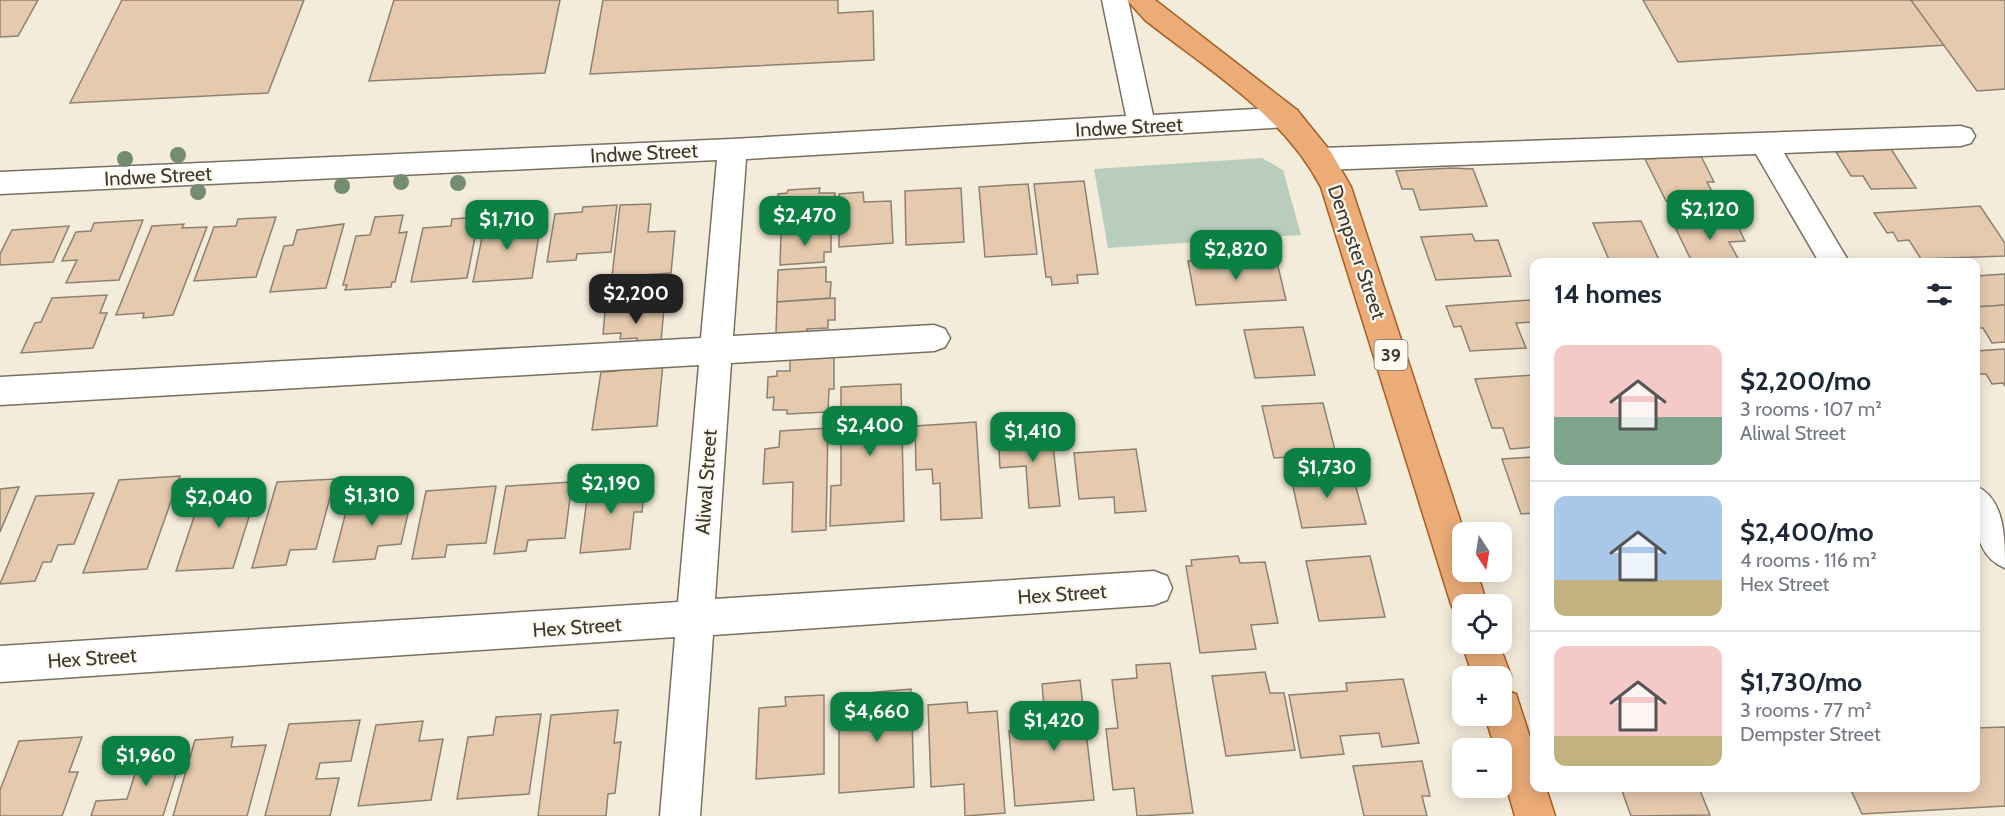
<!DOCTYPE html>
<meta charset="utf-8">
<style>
:root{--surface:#fff;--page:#f2f2f3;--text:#1f2937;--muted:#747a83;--line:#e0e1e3;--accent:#0b8043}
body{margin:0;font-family:Cabin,sans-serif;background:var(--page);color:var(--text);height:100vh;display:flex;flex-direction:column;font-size:22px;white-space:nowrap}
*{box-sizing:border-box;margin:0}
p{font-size:20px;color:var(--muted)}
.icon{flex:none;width:33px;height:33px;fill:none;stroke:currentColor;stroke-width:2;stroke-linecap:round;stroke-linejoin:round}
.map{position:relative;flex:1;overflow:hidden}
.side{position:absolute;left:1530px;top:258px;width:450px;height:534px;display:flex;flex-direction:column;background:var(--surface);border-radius:12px;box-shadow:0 3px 15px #0003}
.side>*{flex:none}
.needle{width:39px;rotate:168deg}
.tools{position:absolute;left:1452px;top:522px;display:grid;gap:12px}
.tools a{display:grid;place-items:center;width:60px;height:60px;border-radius:12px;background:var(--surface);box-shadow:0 3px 15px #0003;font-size:30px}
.price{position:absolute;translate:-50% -51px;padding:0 14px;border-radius:12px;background:var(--accent);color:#fff;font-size:20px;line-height:39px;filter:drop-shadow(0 2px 3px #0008)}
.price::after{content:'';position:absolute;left:50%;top:36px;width:18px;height:14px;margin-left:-9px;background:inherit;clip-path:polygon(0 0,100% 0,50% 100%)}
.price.current{background:#222;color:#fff}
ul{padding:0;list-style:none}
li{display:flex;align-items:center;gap:18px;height:150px;padding:0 24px}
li+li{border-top:2px solid var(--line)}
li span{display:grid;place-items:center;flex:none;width:168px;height:120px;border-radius:12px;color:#555}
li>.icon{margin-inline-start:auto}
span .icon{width:72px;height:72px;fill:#fffc;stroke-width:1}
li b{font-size:26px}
h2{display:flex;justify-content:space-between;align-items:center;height:72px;padding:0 24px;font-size:26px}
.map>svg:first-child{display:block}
</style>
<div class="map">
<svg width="2005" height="816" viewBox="0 0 2005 816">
<rect width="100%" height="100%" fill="#f4ecdb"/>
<path fill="#b9cdbd" d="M 1262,158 L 1283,170 L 1301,235 L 1108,248 L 1094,169 Z"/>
<g fill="#e5caae" stroke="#8d8174" stroke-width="1.5">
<path d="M 0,0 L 38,0 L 18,36 L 0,37 Z"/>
<path d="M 122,0 L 304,0 L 268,93 L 70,103 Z"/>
<path d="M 394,0 L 560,0 L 545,73 L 369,81 Z"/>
<path d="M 603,0 L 838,0 L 838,13 L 873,11 L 874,60 L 590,74 Z"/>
<path d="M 1643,0 L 1911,0 L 1945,45 L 1678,62 Z"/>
<path d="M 1911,0 L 2005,0 L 2005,89 L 1977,91 Z"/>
<path d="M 1891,149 L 1916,188 L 1871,189 L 1863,176 L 1851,176 L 1836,152 Z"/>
<path d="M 1701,156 L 1714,182 L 1707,182 L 1716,199 L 1666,201 L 1645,159 Z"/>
<path d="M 1452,168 L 1473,169 L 1487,206 L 1420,210 L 1413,189 L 1402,189 L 1396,171 Z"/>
<path d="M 1084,181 L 1098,274 L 1077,275 L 1078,283 L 1052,285 L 1051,277 L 1046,277 L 1034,184 Z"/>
<path d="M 1028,184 L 1037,254 L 985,257 L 979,187 Z"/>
<path d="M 820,188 L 819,193 L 835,193 L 835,220 L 829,221 L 829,231 L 786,233 L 787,206 L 778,206 L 778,194 L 787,193 L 788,190 Z"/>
<path d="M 961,188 L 964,242 L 906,245 L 905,191 Z"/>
<path d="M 863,192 L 864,202 L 891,201 L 893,243 L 839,247 L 839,194 Z"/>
<path d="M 651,204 L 648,232 L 675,231 L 671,273 L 612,277 L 620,205 Z"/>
<path d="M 617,205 L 611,252 L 577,254 L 576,260 L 547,262 L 555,214 L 582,212 L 583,207 Z"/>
<path d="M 1980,206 L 2005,243 L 2005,256 L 1921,259 L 1909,240 L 1898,241 L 1893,232 L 1887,233 L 1874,213 Z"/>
<path d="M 403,215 L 399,233 L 407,232 L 395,282 L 392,282 L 391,287 L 345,290 L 347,285 L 343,285 L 356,236 L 370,235 L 375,217 Z"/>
<path d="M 276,217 L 256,277 L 194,281 L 214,227 L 236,226 L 238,219 Z"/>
<path d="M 479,217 L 467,278 L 411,282 L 423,228 L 451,226 L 452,219 Z"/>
<path d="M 513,217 L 512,225 L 541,223 L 532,278 L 473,282 L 486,218 Z"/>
<path d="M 143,220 L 119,280 L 66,283 L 77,260 L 62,261 L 76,232 L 91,231 L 94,223 Z"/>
<path d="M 1641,221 L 1660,262 L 1610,262 L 1593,223 Z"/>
<path d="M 1736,222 L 1745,241 L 1729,242 L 1740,262 L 1692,262 L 1674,225 Z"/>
<path d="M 184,224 L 182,228 L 207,227 L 173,315 L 143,318 L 144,313 L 116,315 L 152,226 Z"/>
<path d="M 344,224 L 326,288 L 270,292 L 284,246 L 293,245 L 297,230 Z"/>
<path d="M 69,226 L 53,262 L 0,265 L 0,254 L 12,230 Z"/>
<path d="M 831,230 L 831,252 L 824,252 L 824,262 L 780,265 L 781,234 Z"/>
<path d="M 1472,234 L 1475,241 L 1498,240 L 1511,276 L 1436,280 L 1421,237 Z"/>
<path d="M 1267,257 L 1276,258 L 1286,300 L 1196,305 L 1188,261 Z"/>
<path d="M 826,267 L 826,282 L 831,282 L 830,298 L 777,302 L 778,270 Z"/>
<path d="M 2005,274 L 2005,305 L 1976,307 L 1976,276 Z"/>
<path d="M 654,279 L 654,284 L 667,284 L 664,309 L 605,312 L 608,296 L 616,296 L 618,281 Z"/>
<path d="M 107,295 L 100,313 L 107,313 L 93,348 L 21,353 L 35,323 L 41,322 L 52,298 Z"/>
<path d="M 835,298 L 835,320 L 828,320 L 828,328 L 807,329 L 807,332 L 776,334 L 777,302 Z"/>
<path d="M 1531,300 L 1534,322 L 1516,323 L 1526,348 L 1470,351 L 1461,326 L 1454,327 L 1446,306 Z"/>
<path d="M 2005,305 L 2005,342 L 1992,343 L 1983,328 L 1976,328 L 1976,307 Z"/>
<path d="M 664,309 L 661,341 L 637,342 L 637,338 L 620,339 L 621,333 L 603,334 L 605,312 Z"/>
<path d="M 1303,327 L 1315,375 L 1255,378 L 1244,330 Z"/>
<path d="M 2005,349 L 2005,386 L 2003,383 L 1992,384 L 1986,374 L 1979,374 L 1976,368 L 1976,351 Z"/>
<path d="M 834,353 L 834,389 L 829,389 L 828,412 L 787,414 L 787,410 L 773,410 L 774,397 L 767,398 L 768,377 L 777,376 L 777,371 L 790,371 L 790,355 Z"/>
<path d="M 663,363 L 657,426 L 592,430 L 601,372 L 616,371 L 617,366 Z"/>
<path d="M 1534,375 L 1534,447 L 1510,449 L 1503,428 L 1492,428 L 1475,379 Z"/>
<path d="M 901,384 L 904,521 L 830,526 L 831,486 L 841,485 L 841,387 Z"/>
<path d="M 1323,403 L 1336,454 L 1274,458 L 1262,406 Z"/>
<path d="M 976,422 L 982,518 L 941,520 L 940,483 L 933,484 L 932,469 L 916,470 L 915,426 Z"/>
<path d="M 828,428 L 826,530 L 792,532 L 793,482 L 763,484 L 765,449 L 779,447 L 780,431 Z"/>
<path d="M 1051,429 L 1060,506 L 1029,508 L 1026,466 L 1000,468 L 998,432 Z"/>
<path d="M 1136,449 L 1146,511 L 1115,513 L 1114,497 L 1079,499 L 1074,453 Z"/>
<path d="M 1534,457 L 1534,513 L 1521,514 L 1502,459 Z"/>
<path d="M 1351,469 L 1366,524 L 1302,528 L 1290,473 Z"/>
<path d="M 180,476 L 147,569 L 83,573 L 119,480 Z"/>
<path d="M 335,479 L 316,549 L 290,550 L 286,565 L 252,568 L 277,482 Z"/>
<path d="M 645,480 L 642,512 L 634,512 L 630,549 L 580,553 L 589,483 Z"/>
<path d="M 260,482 L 233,568 L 176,571 L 198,505 L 217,503 L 223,484 Z"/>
<path d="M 572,482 L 565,538 L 528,540 L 526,551 L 494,554 L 506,486 Z"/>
<path d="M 496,486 L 486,543 L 447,545 L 445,557 L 412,559 L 426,491 Z"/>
<path d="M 19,487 L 0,532 L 0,489 Z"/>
<path d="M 94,493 L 74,544 L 58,545 L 51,562 L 43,562 L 35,581 L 0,584 L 36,496 Z"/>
<path d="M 412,496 L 401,544 L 378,546 L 375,559 L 333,562 L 349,500 Z"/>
<path d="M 1238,556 L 1240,563 L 1265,562 L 1278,623 L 1251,625 L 1256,649 L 1200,653 L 1186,566 L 1192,566 L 1191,560 Z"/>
<path d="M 1370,556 L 1385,617 L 1319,621 L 1306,561 Z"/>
<path d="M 1170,663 L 1193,813 L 1137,816 L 1134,788 L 1113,790 L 1106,729 L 1118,728 L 1112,680 L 1137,678 L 1136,665 Z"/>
<path d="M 1265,672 L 1270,693 L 1284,693 L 1295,750 L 1226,756 L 1212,676 Z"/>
<path d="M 1403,679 L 1419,743 L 1382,747 L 1379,733 L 1340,736 L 1344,754 L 1301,758 L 1289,695 L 1347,691 L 1346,683 Z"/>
<path d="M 1080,680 L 1094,800 L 1015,806 L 1009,731 L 1046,729 L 1042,684 Z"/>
<path d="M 911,689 L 914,787 L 839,793 L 839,705 L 867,704 L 867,693 Z"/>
<path d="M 824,695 L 824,774 L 756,779 L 759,708 L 786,706 L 785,697 Z"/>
<path d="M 967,702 L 968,713 L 997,711 L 1005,813 L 965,816 L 964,784 L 931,787 L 928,705 Z"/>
<path d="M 618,710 L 614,743 L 621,742 L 615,793 L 608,794 L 606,816 L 538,816 L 551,715 Z"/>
<path d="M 541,714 L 529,794 L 457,799 L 468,737 L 493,735 L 496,717 Z"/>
<path d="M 360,720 L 351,761 L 320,763 L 316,779 L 339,778 L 330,816 L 265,816 L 289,724 Z"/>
<path d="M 423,721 L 419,741 L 443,739 L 431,800 L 358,806 L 376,725 Z"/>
<path d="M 2005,727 L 2005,806 L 1862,814 L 1850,788 L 1976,788 L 1976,728 Z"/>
<path d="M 82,737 L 69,772 L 78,772 L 62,816 L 0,816 L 0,790 L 19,741 Z"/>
<path d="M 233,737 L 231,747 L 266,745 L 247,816 L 173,816 L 195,740 Z"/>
<path d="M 184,749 L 163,816 L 91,816 L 96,801 L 127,799 L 142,752 Z"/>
<path d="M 1422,761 L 1430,796 L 1422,796 L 1427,816 L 1364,816 L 1353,766 Z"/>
<path d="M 1621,788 L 1699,788 L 1710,815 L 1631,816 Z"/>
</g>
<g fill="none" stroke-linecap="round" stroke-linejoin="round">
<g stroke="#787061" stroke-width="3">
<g id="minor">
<path d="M 1102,0 L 1128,0 L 1153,115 L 1287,107 L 1297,110 L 1301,117 L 1297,124 L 1287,127 L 746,159 L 733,336 L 934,325 L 945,329 L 950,338 L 945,347 L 934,351 L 731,363 L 715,599 L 1154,571 L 1167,576 L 1172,588 L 1167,600 L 1154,605 L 713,635 L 700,816 L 660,816 L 675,637 L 0,682 L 0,646 L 678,602 L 699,365 L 0,405 L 0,377 L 701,338 L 717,160 L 0,194 L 0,172 L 732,139 L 1126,116 Z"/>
<path d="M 1961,126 L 1971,129 L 1975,136 L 1971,143 L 1961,146 L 1784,153 L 1849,262 L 1819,262 L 1756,154 L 1321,170 L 1311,166 L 1307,159 L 1311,152 L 1321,148 Z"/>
<path d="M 1976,486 C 2005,499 2005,538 2005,568 C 1973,556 1973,515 1976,486 Z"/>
</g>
</g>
<g stroke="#a55f23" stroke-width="3">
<g id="major">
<path d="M 1127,0 L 1155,0 L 1297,110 L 1331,152 L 1351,187 L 1464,532 L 1462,572 L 1477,572 L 1487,604 L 1462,604 L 1462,619 L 1456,616 L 1451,604 L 1321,187 C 1283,114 1208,70 1145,20 Z"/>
<path d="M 1462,644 L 1499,644 L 1511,676 L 1504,690 L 1516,694 L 1534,750 L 1534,788 L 1546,788 L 1555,816 L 1515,816 L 1502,771 L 1502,748 L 1495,748 L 1485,716 L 1502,716 L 1502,676 L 1473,676 Z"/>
</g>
</g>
<use href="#minor" fill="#fff" fill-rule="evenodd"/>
<use href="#major" fill="#ebac77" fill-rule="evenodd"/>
</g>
<g fill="#738c72">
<circle cx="178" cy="155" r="8"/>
<circle cx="125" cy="159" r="8"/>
<circle cx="401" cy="182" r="8"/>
<circle cx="458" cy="183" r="8"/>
<circle cx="342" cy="186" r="8"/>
<circle cx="198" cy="192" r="8"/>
</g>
<g text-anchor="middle" stroke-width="4.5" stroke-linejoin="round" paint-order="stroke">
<rect fill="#fffaef" stroke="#76726a" stroke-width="1.5" x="1374.5" y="340" width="33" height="30" rx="4.5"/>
<g font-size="18" font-weight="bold" fill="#3b3831">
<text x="1391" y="361">39</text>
</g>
<g font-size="20" fill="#3b3831" stroke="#fffaef">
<text transform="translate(1129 127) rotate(-3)" y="7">Indwe Street</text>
<text transform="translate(644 153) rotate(-3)" y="7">Indwe Street</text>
<text transform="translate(158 176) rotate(-3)" y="7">Indwe Street</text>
<text transform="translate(1357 252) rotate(71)" y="7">Dempster Street</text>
<text transform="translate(706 482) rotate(-86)" y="7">Aliwal Street</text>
<text transform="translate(1062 594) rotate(-4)" y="7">Hex Street</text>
<text transform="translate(577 627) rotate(-4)" y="7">Hex Street</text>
<text transform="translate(92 658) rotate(-4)" y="7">Hex Street</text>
</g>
</g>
</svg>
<div class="tools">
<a><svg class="needle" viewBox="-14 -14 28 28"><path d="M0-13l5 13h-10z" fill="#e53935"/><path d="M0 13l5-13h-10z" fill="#747a83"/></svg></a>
<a><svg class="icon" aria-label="locate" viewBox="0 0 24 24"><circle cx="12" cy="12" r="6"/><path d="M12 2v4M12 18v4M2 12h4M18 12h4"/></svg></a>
<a>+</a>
<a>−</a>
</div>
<b class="price" style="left:1710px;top:241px">$2,120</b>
<b class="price" style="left:805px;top:247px">$2,470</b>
<b class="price" style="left:507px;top:251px">$1,710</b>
<b class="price" style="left:1236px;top:281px">$2,820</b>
<b class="price current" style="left:636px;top:325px">$2,200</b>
<b class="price" style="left:870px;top:457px">$2,400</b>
<b class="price" style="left:1033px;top:463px">$1,410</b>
<b class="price" style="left:1327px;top:499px">$1,730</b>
<b class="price" style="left:611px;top:515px">$2,190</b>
<b class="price" style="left:372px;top:527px">$1,310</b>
<b class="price" style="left:219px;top:529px">$2,040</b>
<b class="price" style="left:877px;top:743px">$4,660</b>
<b class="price" style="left:1054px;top:752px">$1,420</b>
<b class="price" style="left:146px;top:787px">$1,960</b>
<section class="side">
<h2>14 homes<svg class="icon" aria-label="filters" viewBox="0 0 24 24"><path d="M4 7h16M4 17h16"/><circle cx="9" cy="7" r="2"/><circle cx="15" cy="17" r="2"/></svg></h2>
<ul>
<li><span style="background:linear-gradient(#f6c9c9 60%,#7fa58c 0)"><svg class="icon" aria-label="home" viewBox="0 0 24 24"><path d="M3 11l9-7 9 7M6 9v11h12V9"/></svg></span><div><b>$2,200/mo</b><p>3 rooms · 107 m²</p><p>Aliwal Street</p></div></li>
<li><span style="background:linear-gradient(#a9c7e8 70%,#c2b280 0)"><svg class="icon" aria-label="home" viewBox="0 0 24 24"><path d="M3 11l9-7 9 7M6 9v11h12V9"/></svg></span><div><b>$2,400/mo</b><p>4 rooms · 116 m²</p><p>Hex Street</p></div></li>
<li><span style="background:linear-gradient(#f6c9c9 75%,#c2b280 0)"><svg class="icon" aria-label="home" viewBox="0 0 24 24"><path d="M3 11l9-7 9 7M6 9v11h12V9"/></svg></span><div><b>$1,730/mo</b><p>3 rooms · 77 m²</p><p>Dempster Street</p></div></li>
</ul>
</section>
</div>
